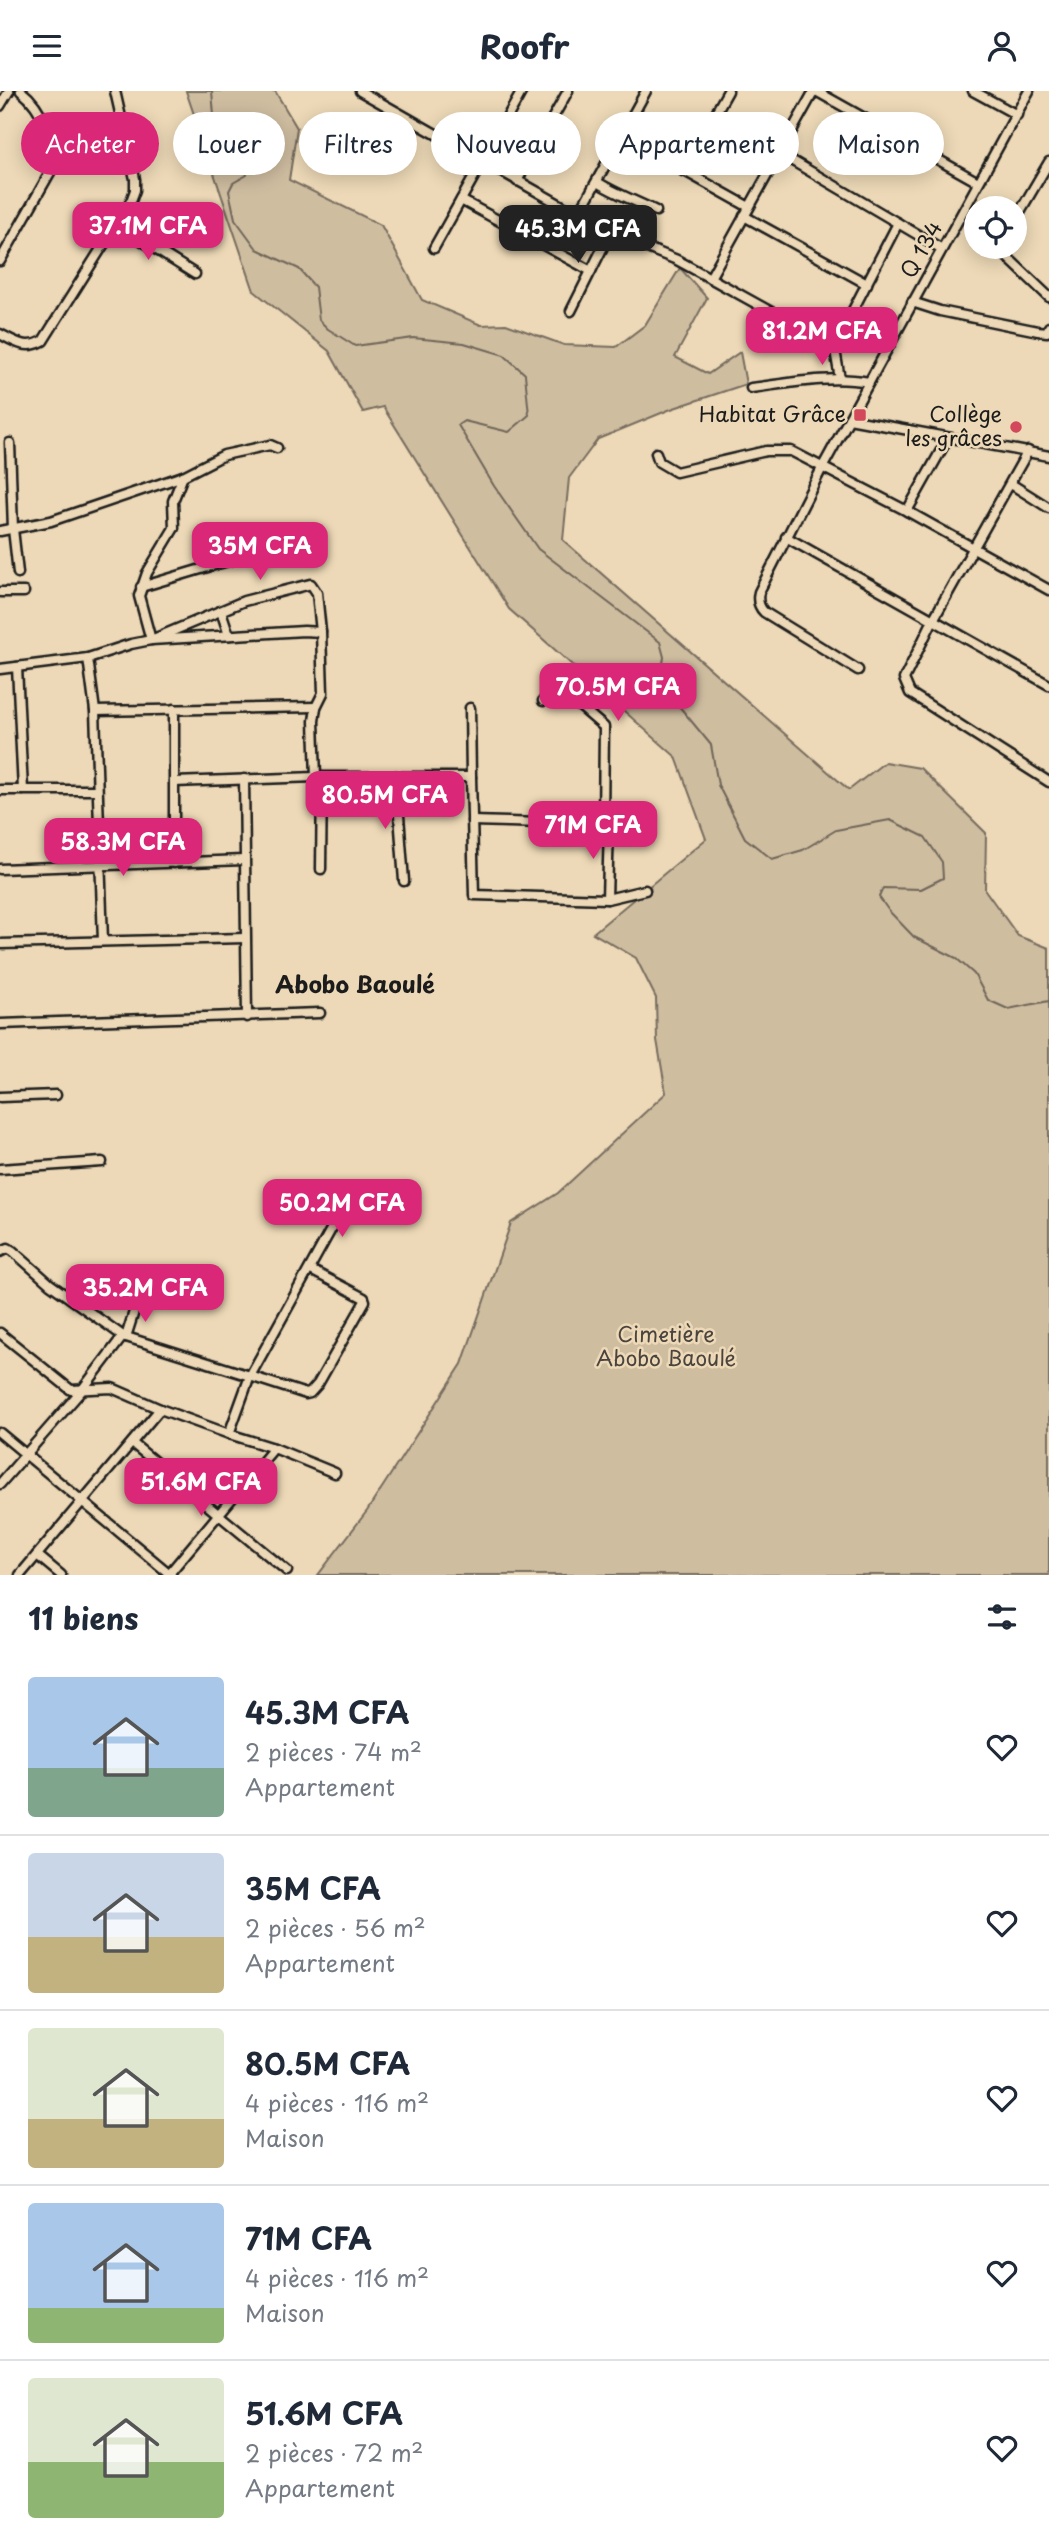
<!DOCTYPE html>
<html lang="fr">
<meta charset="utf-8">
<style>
:root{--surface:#fff;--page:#f2f2f3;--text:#1f2937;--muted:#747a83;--line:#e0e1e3;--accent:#db2777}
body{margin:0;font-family:"Playpen Sans",sans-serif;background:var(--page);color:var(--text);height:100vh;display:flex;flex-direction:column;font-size:26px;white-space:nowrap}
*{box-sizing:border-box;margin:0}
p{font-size:23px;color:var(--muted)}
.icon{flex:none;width:38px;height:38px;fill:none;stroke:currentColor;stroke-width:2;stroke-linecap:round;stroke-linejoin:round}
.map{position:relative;height:1484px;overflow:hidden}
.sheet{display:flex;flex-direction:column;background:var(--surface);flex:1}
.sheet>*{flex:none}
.guide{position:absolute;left:21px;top:21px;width:1008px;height:63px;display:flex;gap:14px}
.fabs{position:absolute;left:964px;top:105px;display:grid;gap:14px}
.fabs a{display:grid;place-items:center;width:63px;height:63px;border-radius:50%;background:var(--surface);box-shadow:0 4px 18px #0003;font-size:35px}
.price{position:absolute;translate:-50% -60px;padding:0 16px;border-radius:14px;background:var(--accent);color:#fff;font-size:23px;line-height:46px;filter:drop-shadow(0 2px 4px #0008)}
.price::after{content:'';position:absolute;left:50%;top:42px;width:21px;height:16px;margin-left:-10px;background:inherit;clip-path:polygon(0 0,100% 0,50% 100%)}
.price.active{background:#222;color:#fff}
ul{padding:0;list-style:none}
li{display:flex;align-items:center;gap:21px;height:175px;padding:0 28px}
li+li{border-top:2px solid var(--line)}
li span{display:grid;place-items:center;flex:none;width:196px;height:140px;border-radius:7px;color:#555}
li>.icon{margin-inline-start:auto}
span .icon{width:84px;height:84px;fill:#fffc;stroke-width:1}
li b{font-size:30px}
h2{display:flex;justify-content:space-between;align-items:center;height:84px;padding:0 28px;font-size:30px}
.chip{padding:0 24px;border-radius:32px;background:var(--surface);box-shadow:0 4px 18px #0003;font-size:24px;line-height:63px}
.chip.active{background:var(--accent);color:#fff}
header{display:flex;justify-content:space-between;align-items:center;height:91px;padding:0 28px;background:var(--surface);font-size:32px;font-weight:700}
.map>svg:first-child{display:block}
</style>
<header><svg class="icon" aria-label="menu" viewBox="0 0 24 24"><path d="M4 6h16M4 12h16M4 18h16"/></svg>Roofr<svg class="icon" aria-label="person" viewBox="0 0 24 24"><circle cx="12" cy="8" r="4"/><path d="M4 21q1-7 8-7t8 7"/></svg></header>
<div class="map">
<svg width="1049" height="1484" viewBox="0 0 1049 1484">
<rect width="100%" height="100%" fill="#edd9b7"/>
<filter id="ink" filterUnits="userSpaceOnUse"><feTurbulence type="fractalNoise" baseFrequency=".0143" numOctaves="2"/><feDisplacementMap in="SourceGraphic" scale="14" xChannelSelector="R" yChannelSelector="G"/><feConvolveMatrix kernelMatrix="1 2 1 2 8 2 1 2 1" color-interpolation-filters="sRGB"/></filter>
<g filter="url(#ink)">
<path fill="#cfbda0" stroke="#766c5e" stroke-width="2" d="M 186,0 L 275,0 L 297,37 L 289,89 L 381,134 L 422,209 L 481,234 L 506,233 L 564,254 L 616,256 L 645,234 L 680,177 L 707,207 L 675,266 L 708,283 L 740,261 L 746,293 L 671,318 L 598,348 L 569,387 L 563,449 L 849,699 L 885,671 L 920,677 L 986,742 L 985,799 L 1018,845 L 1049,857 L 1049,1484 L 318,1484 L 367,1420 L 462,1273 L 511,1132 L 558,1102 L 666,1002 L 657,949 L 656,907 L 636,867 L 593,842 L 706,748 L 676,666 L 509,518 L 383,316 L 363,321 L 329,260 L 254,200 Z"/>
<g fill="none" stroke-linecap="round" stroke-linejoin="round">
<path stroke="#6e6659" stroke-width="2" d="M 212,0 L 215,37 L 243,67 L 247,84 L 233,92 L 229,100 L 235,128 L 257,158 L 299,178 L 315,196 L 319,229 L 328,238 L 355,255 L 413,247 L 464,252 L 504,264 L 525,283 L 529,324 L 509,341 L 464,330 L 458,334 L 494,395 L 538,458 L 660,551 L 664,566 L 660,592 L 711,654 L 718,694 L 745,747 L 772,768 L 803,759 L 836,739 L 890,729 L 925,746 L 942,771 L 943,787 L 921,798 L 883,797 L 879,806 L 889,820 L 914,846 L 956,867 L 974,883 L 988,909 L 1008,918 L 1049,910"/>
<g stroke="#1c1c1c" stroke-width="13">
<g id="minor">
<path d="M 360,0 L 610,142 L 677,169 L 710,187"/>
<path d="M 814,0 L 710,187 L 831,254 L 838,248 L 898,132"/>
<path d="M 816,0 L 978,91"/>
<path d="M 973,0 L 1017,24"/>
<path d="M 0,15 L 9,0"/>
<path d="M 622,45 L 749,116"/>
<path d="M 779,62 L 942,158"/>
<path d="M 683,80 L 728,0"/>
<path d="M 517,90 L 568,0"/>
<path d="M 597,91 C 616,103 636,110 656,120"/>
<path d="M 461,109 L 591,180"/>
<path d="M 578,124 L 646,0"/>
<path d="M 744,125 L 867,193"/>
<path d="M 1015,129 L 1049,71"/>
<path d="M 117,134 L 195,183"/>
<path d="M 1001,156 L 1005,164 L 1049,206"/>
<path d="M 434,157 L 522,0"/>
<path d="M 0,170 L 52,78 C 57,52 42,16 21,0"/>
<path d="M 912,211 L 940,220 L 1038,240 L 1047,241 L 1049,236"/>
<path d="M 571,220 L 610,142"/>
<path d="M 0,243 C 15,251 26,259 43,250 L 131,110 L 135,99 L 135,88 L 115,0"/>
<path d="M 834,253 L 840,288"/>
<path d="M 751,297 C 791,292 829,284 869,291"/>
<path d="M 849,328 L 1049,365"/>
<path d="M 10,352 L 13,438 L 18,482"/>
<path d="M 1028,360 L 933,529 L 904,588 L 910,602 L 1049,691"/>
<path d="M 656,362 L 659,371 L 676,381 L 766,360 L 791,360 L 907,420 L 1049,499"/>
<path d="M 183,385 L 173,410 L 174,437 L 147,482 L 139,505 L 151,549 L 244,510 L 311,493 L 317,502 L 321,541 L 323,602 L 316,616 L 314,630 L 316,686"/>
<path d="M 1011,393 L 1049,417"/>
<path d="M 907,420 L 948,347"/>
<path d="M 0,440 L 51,430 L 183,385 L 224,364 L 270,354 L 277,357"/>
<path d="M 786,446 L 1049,594"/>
<path d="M 141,496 L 248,464"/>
<path d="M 0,501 L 24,501"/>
<path d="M 221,520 L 229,544"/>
<path d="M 88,567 L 95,620 L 103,850"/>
<path d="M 17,576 L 23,699"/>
<path d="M 0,578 L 88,567 L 131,553 L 151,549 L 304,540 L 321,541"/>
<path d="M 858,579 L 764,521 C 758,515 757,509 759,501 L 822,377 L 1029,0"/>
<path d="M 543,610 L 561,602 L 567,604 L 604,636 L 603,733"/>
<path d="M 470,617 L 471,686"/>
<path d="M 95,620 L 316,616"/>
<path d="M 396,685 L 404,790"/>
<path d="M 244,688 L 247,926"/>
<path d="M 174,691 L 316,686 L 471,686 L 474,804 L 607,808 L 645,799"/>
<path d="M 0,699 L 97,699"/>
<path d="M 472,730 L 609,734 L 607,808"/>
<path d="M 174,772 L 174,618"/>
<path d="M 0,778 L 244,769"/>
<path d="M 321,778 L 322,686"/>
<path d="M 0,853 L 245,847"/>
<path d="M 0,933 L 320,922"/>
<path d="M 0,1006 L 56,1004"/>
<path d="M 0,1078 L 102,1071"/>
<path d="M 0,1161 L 8,1157 L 13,1160 L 50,1193 L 123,1245 L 250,1285 L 229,1343"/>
<path d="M 309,1178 L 364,1207 L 365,1210 L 318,1293 L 310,1302 L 306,1303 L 250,1285 L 350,1104"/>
<path d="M 0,1242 L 71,1299 L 112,1297 L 160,1318 L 229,1343 L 274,1357 L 335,1382"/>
<path d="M 126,1246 L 137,1211"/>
<path d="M 0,1342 L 171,1484"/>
<path d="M 132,1352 L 287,1480"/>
<path d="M 0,1393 L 82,1299 L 123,1245"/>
<path d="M 37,1464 L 61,1484"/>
<path d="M 20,1484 L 160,1318"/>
<path d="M 168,1484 L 274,1357"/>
</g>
</g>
<use href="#minor" stroke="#edd9b7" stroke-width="8"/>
</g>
</g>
<g fill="#d1495b" stroke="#edd9b7" stroke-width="2.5">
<rect x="853" y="317" width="14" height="14" rx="3.5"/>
<circle cx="1016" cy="336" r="7"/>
</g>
<g text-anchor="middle" stroke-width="5" stroke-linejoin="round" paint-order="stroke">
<g font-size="21" fill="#1c1c1c" stroke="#edd9b7">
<text transform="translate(922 159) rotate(-61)" y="7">Q 134</text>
</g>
<g font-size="21" fill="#1c1c1c" stroke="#edd9b7" text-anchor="end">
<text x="846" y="331">Habitat Grâce</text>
<text x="1002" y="331">Collège<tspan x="1002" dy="24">les grâces</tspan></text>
</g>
<g font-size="21" fill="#49443d" stroke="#edd9b7">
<text x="666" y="1251">Cimetière<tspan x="666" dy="24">Abobo Baoulé</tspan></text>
</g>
<g font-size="23" font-weight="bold" fill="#1c1c1c" stroke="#edd9b7">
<text x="355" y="902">Abobo Baoulé</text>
</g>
</g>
</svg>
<div class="fabs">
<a><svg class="icon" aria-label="locate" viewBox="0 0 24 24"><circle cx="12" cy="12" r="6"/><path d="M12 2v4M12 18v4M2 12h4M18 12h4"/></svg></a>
</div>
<b class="price" style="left:148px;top:171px">37.1M CFA</b>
<b class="price active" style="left:578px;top:174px">45.3M CFA</b>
<b class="price" style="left:822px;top:276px">81.2M CFA</b>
<b class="price" style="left:260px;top:491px">35M CFA</b>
<b class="price" style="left:618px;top:632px">70.5M CFA</b>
<b class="price" style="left:385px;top:740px">80.5M CFA</b>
<b class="price" style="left:593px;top:770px">71M CFA</b>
<b class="price" style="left:123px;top:787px">58.3M CFA</b>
<b class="price" style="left:342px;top:1148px">50.2M CFA</b>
<b class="price" style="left:145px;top:1233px">35.2M CFA</b>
<b class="price" style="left:201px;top:1427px">51.6M CFA</b>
<div class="guide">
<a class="chip active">Acheter</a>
<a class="chip">Louer</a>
<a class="chip">Filtres</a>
<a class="chip">Nouveau</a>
<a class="chip">Appartement</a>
<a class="chip">Maison</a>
</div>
</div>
<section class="sheet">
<h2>11 biens<svg class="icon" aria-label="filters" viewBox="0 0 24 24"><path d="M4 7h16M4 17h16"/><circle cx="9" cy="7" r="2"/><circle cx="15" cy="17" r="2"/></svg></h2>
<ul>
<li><span style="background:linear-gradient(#a9c7e8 65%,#7fa58c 0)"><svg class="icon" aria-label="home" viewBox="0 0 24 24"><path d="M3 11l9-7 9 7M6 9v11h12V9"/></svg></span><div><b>45.3M CFA</b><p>2 pièces · 74 m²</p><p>Appartement</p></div><svg class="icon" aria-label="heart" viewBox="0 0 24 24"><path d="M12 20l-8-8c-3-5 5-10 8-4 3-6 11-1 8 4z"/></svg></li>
<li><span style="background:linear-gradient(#c9d6e8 60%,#c2b280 0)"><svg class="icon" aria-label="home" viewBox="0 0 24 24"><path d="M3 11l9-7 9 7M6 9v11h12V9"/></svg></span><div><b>35M CFA</b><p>2 pièces · 56 m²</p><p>Appartement</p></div><svg class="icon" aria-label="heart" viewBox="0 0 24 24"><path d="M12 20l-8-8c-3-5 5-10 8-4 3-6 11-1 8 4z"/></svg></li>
<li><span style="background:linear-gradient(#dfe7d0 65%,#c2b280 0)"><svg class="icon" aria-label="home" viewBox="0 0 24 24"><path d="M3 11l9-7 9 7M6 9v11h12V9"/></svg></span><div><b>80.5M CFA</b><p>4 pièces · 116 m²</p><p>Maison</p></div><svg class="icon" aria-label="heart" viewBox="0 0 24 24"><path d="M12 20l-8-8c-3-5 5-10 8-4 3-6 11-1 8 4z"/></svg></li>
<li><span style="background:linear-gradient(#a9c7e8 75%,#8fb573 0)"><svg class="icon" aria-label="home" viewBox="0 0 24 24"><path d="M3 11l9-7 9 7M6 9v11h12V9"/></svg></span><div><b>71M CFA</b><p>4 pièces · 116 m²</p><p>Maison</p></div><svg class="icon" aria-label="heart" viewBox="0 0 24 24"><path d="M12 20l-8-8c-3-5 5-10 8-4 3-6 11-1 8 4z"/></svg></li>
<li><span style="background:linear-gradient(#dfe7d0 60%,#8fb573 0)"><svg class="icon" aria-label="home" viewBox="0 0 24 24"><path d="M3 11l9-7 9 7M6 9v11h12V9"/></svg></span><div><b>51.6M CFA</b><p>2 pièces · 72 m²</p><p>Appartement</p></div><svg class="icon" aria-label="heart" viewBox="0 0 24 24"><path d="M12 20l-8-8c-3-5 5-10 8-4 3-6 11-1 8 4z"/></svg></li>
</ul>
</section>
